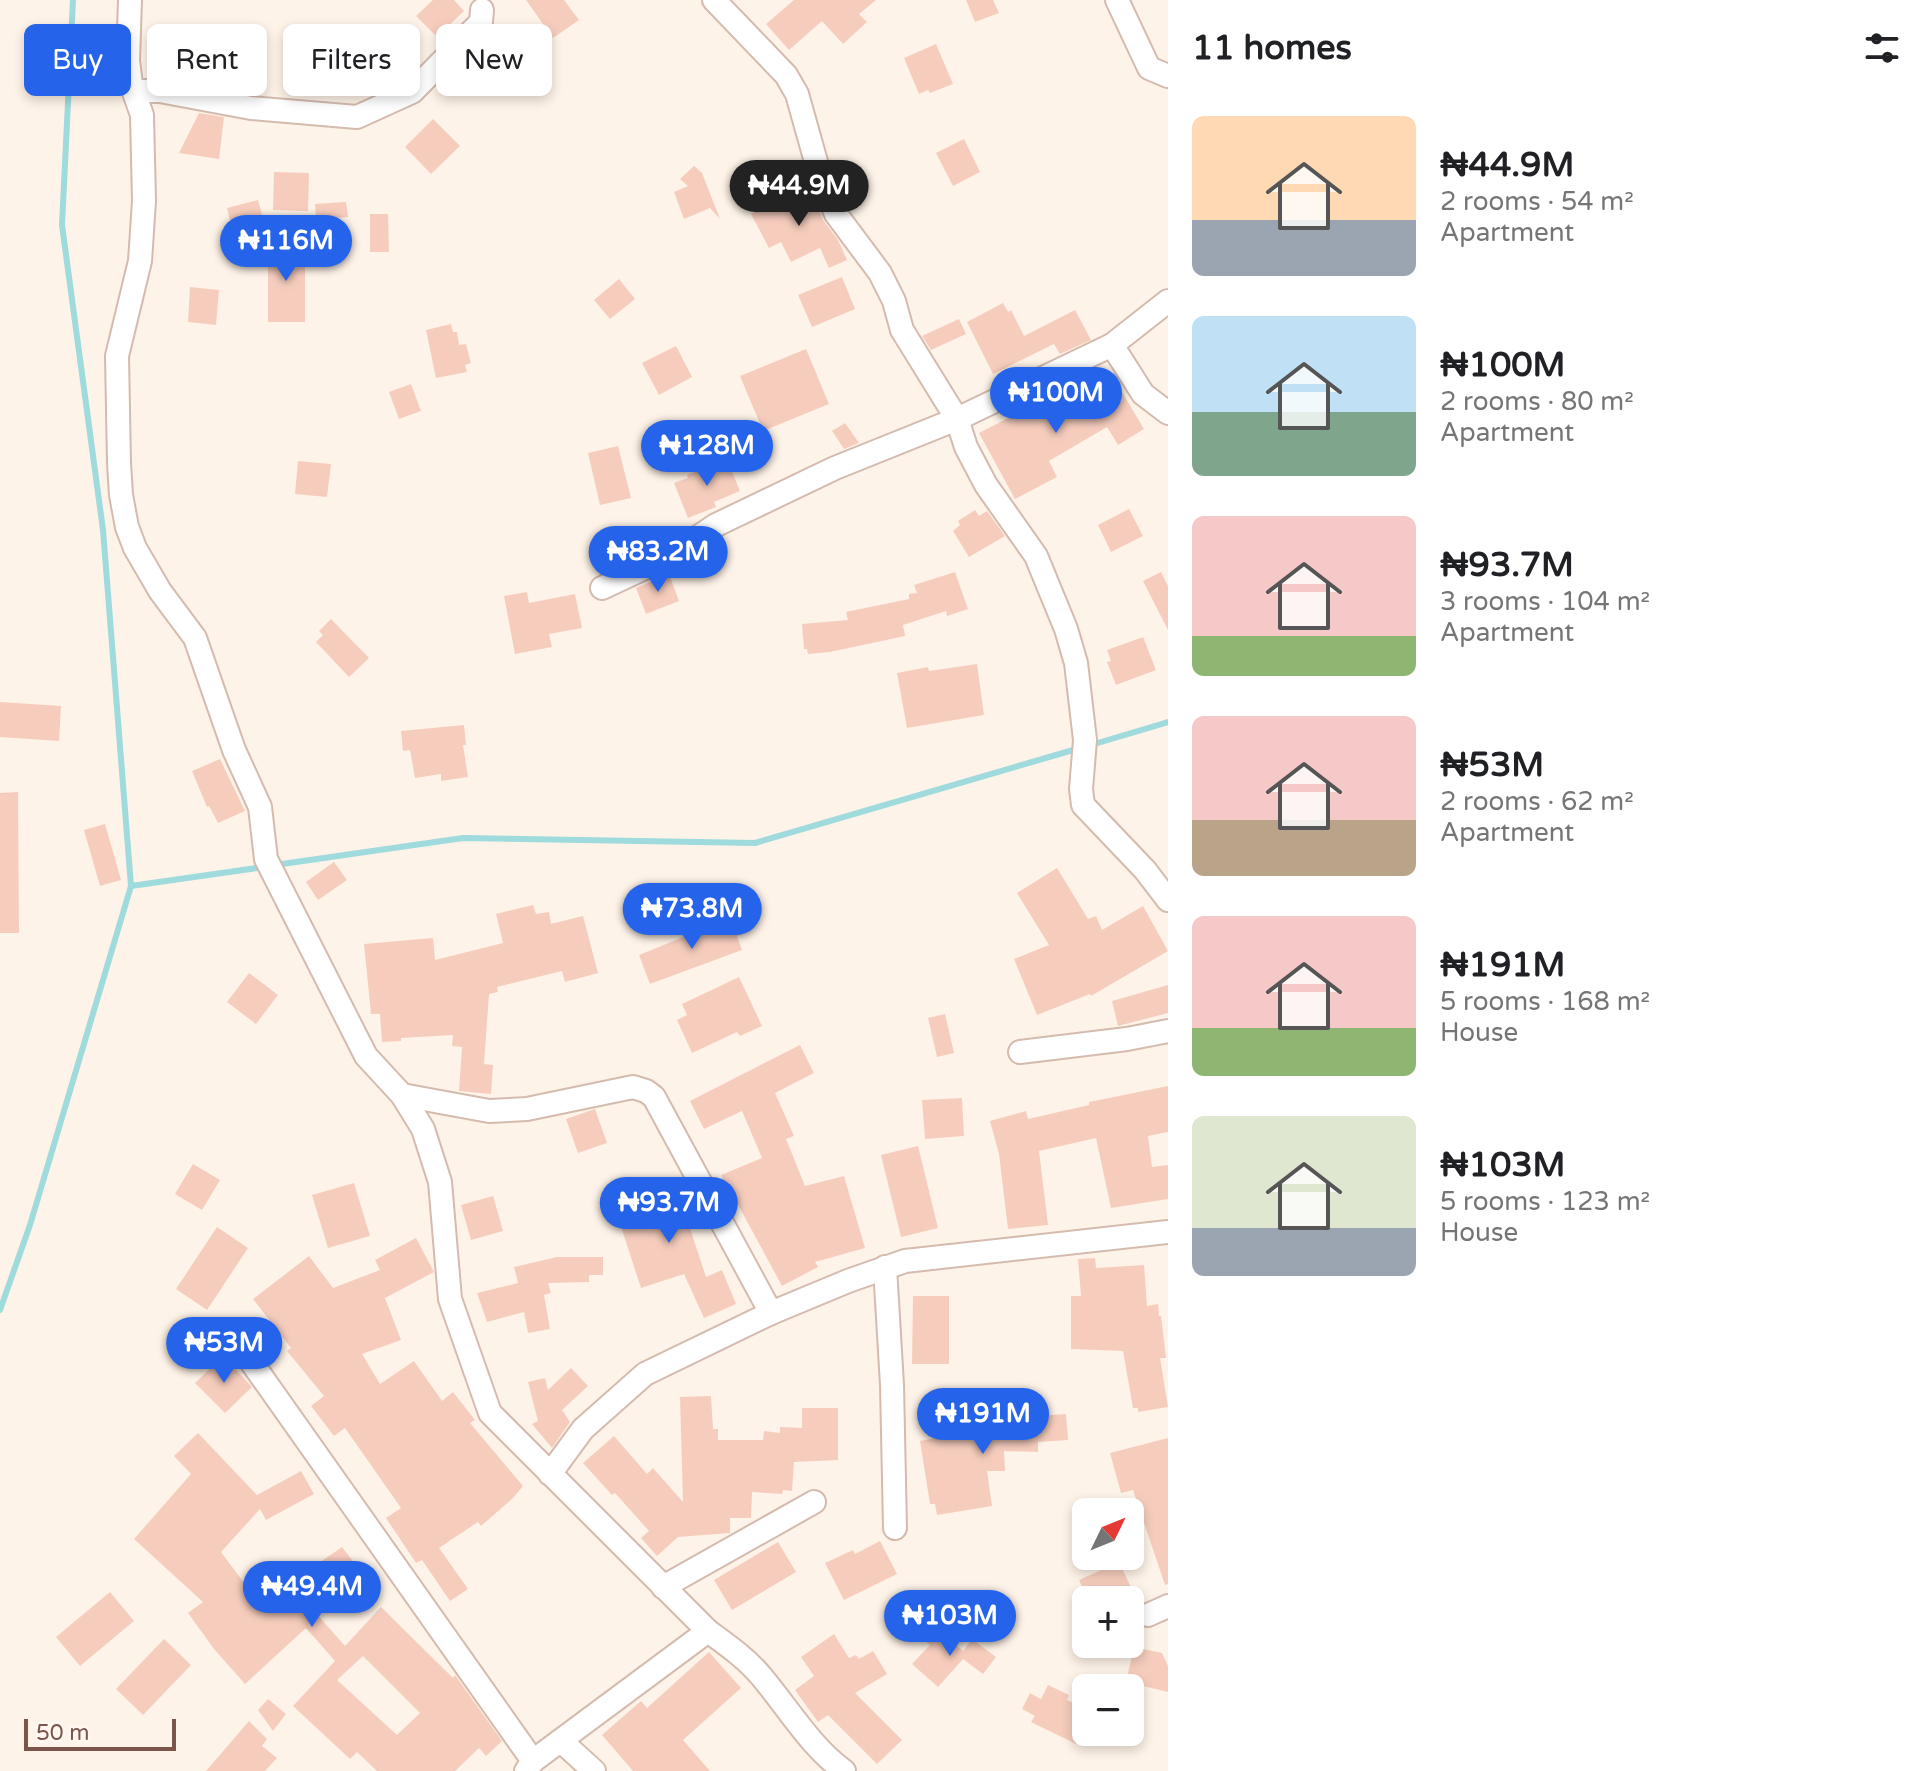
<!DOCTYPE html>
<meta charset="utf-8">
<style>
:root{--surface:#fff;--page:#f6f6f6;--text:#202124;--muted:#757577;--accent:#2563eb}
body{margin:0;font-family:"Varela Round",sans-serif;background:var(--page);color:var(--text);height:100vh;display:flex;flex-direction:column;font-size:30px;white-space:nowrap}
*{box-sizing:border-box;margin:0}
p{font-size:26px;color:var(--muted)}
.icon{flex:none;width:44px;height:44px;fill:none;stroke:currentColor;stroke-width:2;stroke-linecap:round;stroke-linejoin:round}
.map{position:relative;flex:1;overflow:hidden}
.side{display:flex;flex-direction:column;background:var(--surface);width:760px}
.side>*{flex:none}
.top-card{position:absolute;left:24px;top:24px;width:760px;height:72px;display:flex;gap:16px}
.needle{width:52px;rotate:47deg}
.controls{position:absolute;left:1072px;top:1498px;display:grid;gap:16px}
.controls a{display:grid;place-items:center;width:72px;height:72px;border-radius:12px;background:var(--surface);box-shadow:0 4px 12px #0003;font-size:40px}
.scale{position:absolute;left:24px;bottom:20px;width:152px;box-sizing:border-box;padding-left:8px;border:4px solid #7b5549;border-top:0;font-size:22px;line-height:28px;white-space:nowrap;color:#7b5549;-webkit-text-stroke:6px #fff7f0;paint-order:stroke}
.price{position:absolute;translate:-50% -68px;padding:0 18px;border-radius:28px;background:var(--accent);color:#fff;font-size:26px;line-height:52px;filter:drop-shadow(0 2px 4px #0008)}
.price::after{content:'';position:absolute;left:50%;top:48px;width:24px;height:18px;margin-left:-12px;background:inherit;clip-path:polygon(0 0,100% 0,50% 100%)}
.price.on{background:#222;color:#fff}
ul{padding:0;list-style:none}
li{display:flex;align-items:center;gap:24px;height:200px;padding:0 24px}
li span{display:grid;place-items:center;flex:none;width:224px;height:160px;border-radius:12px;color:#555}
li>.icon{margin-inline-start:auto}
span .icon{width:96px;height:96px;fill:#fffc;stroke-width:1}
li b{font-size:34px}
h2{display:flex;justify-content:space-between;align-items:center;height:96px;padding:0 24px;font-size:34px}
.pill{padding:0 28px;border-radius:12px;background:var(--surface);box-shadow:0 4px 12px #0003;font-size:28px;line-height:72px}
.pill.on{background:var(--accent);color:#fff}
main{display:flex;flex:1;min-height:0}
.map>svg:first-child{display:block}
</style>
<main>
<div class="map">
<svg width="1168" height="1771" viewBox="0 0 1168 1771">
<rect width="100%" height="100%" fill="#fef3e8"/>
<g fill="none" stroke-linecap="round" stroke-linejoin="round">
<g stroke="#9fdadd" stroke-width="6">
<path d="M 1091,745 L 1168,722"/>
<path d="M 275,865 L 463,838 L 755,843 L 1080,748"/>
<path d="M 131,886 L 264,867"/>
<path d="M 0,1310 L 30,1225 L 131,886 L 103,530 L 62,225 L 73,0"/>
</g>
</g>
<g fill="#f6cdbd" fill-rule="evenodd">
<path d="M 433,0 L 454,0 L 464,11 L 437,37 L 416,16 Z"/>
<path d="M 526,0 L 564,0 L 579,20 L 553,38 Z"/>
<path d="M 794,0 L 876,0 L 859,14 L 867,22 L 843,44 L 822,21 L 789,50 L 766,24 Z"/>
<path d="M 966,0 L 993,0 L 999,13 L 975,22 Z"/>
<path d="M 168,27 L 201,37 L 195,57 L 175,50 L 176,47 L 163,43 Z"/>
<path d="M 335,38 L 364,50 L 354,76 L 325,64 Z"/>
<path d="M 936,44 L 953,84 L 930,93 L 928,90 L 919,94 L 904,58 Z"/>
<path d="M 199,113 L 224,117 L 219,159 L 179,153 Z"/>
<path d="M 433,119 L 460,146 L 431,174 L 405,147 Z"/>
<path d="M 964,139 L 980,172 L 953,186 L 936,153 Z"/>
<path d="M 694,166 L 702,173 L 720,219 L 710,208 L 684,219 L 674,192 L 688,186 L 680,179 Z"/>
<path d="M 274,172 L 309,173 L 308,211 L 273,210 Z"/>
<path d="M 809,185 L 823,220 L 838,240 L 847,260 L 829,268 L 820,248 L 791,262 L 781,242 L 769,248 L 751,214 Z"/>
<path d="M 258,200 L 267,233 L 235,241 L 227,208 Z"/>
<path d="M 346,202 L 348,217 L 316,220 L 315,204 Z"/>
<path d="M 370,214 L 388,214 L 389,252 L 370,252 Z"/>
<path d="M 268,243 L 305,244 L 305,322 L 268,322 Z"/>
<path d="M 842,277 L 855,309 L 812,327 L 798,295 Z"/>
<path d="M 619,279 L 635,299 L 610,319 L 594,300 Z"/>
<path d="M 190,287 L 219,290 L 216,325 L 188,322 Z"/>
<path d="M 1003,303 L 1008,312 L 1011,310 L 1024,336 L 1075,310 L 1091,340 L 1060,354 L 1054,344 L 993,374 L 967,322 Z"/>
<path d="M 959,319 L 966,334 L 931,350 L 922,336 Z"/>
<path d="M 451,324 L 453,332 L 457,332 L 459,345 L 466,344 L 471,363 L 465,365 L 467,372 L 436,378 L 426,330 Z"/>
<path d="M 676,346 L 692,377 L 659,395 L 642,363 Z"/>
<path d="M 806,349 L 829,404 L 763,431 L 740,376 Z"/>
<path d="M 1114,379 L 1144,429 L 1118,445 L 1107,427 L 1049,461 L 1057,477 L 1015,499 L 979,433 L 1024,410 L 1027,417 L 1066,393 L 1073,404 Z"/>
<path d="M 411,384 L 421,411 L 399,419 L 389,392 Z"/>
<path d="M 845,423 L 859,443 L 844,449 L 832,431 Z"/>
<path d="M 618,446 L 631,498 L 600,505 L 588,453 Z"/>
<path d="M 727,459 L 740,491 L 714,502 L 716,507 L 688,518 L 674,483 L 688,478 L 687,475 Z"/>
<path d="M 298,461 L 331,464 L 327,497 L 295,494 Z"/>
<path d="M 1129,509 L 1143,536 L 1111,552 L 1098,525 Z"/>
<path d="M 975,510 L 979,516 L 987,511 L 1005,536 L 969,557 L 953,531 L 960,525 L 958,521 Z"/>
<path d="M 955,572 L 968,609 L 947,616 L 946,611 L 903,625 L 905,636 L 830,652 L 808,654 L 807,649 L 804,649 L 802,624 L 848,620 L 846,612 L 909,599 L 909,594 L 917,593 L 914,585 Z"/>
<path d="M 1161,572 L 1168,586 L 1168,630 L 1143,581 Z"/>
<path d="M 669,574 L 679,601 L 646,614 L 636,588 Z"/>
<path d="M 527,592 L 529,603 L 575,594 L 582,628 L 549,634 L 552,647 L 515,654 L 504,596 Z"/>
<path d="M 331,619 L 369,658 L 349,677 L 316,642 L 323,635 L 319,631 Z"/>
<path d="M 1143,637 L 1156,670 L 1116,685 L 1107,662 L 1111,661 L 1107,650 Z"/>
<path d="M 977,664 L 984,715 L 907,728 L 897,673 L 928,667 L 929,671 Z"/>
<path d="M 0,702 L 61,706 L 59,741 L 0,737 Z"/>
<path d="M 464,725 L 466,745 L 463,745 L 468,777 L 441,781 L 441,774 L 415,778 L 410,750 L 403,751 L 401,731 Z"/>
<path d="M 220,759 L 245,811 L 218,823 L 209,806 L 207,807 L 192,771 Z"/>
<path d="M 18,792 L 19,933 L 0,933 L 0,793 Z"/>
<path d="M 105,824 L 121,880 L 100,886 L 84,830 Z"/>
<path d="M 334,862 L 347,880 L 318,900 L 306,882 Z"/>
<path d="M 1057,868 L 1088,919 L 1096,916 L 1102,930 L 1143,906 L 1168,951 L 1091,996 L 1090,994 L 1037,1015 L 1014,959 L 1049,945 L 1017,893 Z"/>
<path d="M 533,905 L 536,914 L 549,912 L 551,924 L 583,916 L 598,973 L 565,982 L 562,971 L 497,987 L 498,992 L 489,994 L 484,1064 L 493,1065 L 491,1094 L 459,1091 L 462,1047 L 452,1046 L 453,1035 L 401,1038 L 401,1041 L 382,1042 L 380,1014 L 371,1014 L 364,944 L 433,938 L 435,960 L 503,943 L 496,914 Z"/>
<path d="M 735,916 L 742,934 L 737,936 L 742,950 L 650,984 L 639,955 Z"/>
<path d="M 249,973 L 278,995 L 256,1024 L 227,1002 Z"/>
<path d="M 739,977 L 762,1026 L 740,1036 L 737,1032 L 692,1053 L 677,1020 L 687,1015 L 682,1004 Z"/>
<path d="M 1168,985 L 1168,1013 L 1118,1026 L 1112,1001 Z"/>
<path d="M 945,1014 L 954,1053 L 937,1057 L 928,1018 Z"/>
<path d="M 800,1045 L 814,1073 L 775,1093 L 794,1136 L 786,1139 L 805,1186 L 844,1176 L 865,1248 L 815,1262 L 818,1267 L 782,1286 L 736,1201 L 733,1203 L 721,1175 L 762,1158 L 742,1111 L 704,1129 L 690,1101 Z"/>
<path d="M 1168,1086 L 1168,1132 L 1148,1136 L 1152,1167 L 1168,1165 L 1168,1199 L 1111,1208 L 1096,1138 L 1039,1151 L 1048,1225 L 1008,1229 L 999,1154 L 990,1121 L 1026,1111 L 1028,1119 L 1089,1105 L 1089,1102 Z"/>
<path d="M 962,1098 L 964,1136 L 925,1139 L 922,1100 Z"/>
<path d="M 595,1109 L 607,1143 L 578,1153 L 566,1119 Z"/>
<path d="M 918,1146 L 938,1228 L 901,1237 L 881,1155 Z"/>
<path d="M 193,1164 L 220,1180 L 202,1210 L 175,1194 Z"/>
<path d="M 683,1180 L 695,1220 L 688,1222 L 706,1277 L 722,1270 L 736,1304 L 704,1318 L 684,1274 L 641,1288 L 613,1202 Z"/>
<path d="M 354,1183 L 370,1236 L 328,1248 L 312,1195 Z"/>
<path d="M 493,1196 L 503,1231 L 471,1240 L 461,1205 Z"/>
<path d="M 217,1227 L 248,1248 L 207,1310 L 176,1289 Z"/>
<path d="M 416,1238 L 434,1272 L 385,1298 L 401,1340 L 362,1354 L 380,1384 L 414,1361 L 442,1401 L 453,1392 L 475,1420 L 470,1423 L 523,1486 L 513,1498 L 481,1526 L 478,1522 L 439,1548 L 468,1589 L 450,1601 L 422,1560 L 416,1563 L 386,1518 L 401,1508 L 345,1428 L 334,1436 L 311,1406 L 324,1396 L 287,1351 L 291,1348 L 253,1299 L 309,1256 L 333,1288 L 380,1270 L 375,1260 Z"/>
<path d="M 557,1257 L 603,1257 L 603,1275 L 589,1275 L 589,1282 L 548,1283 L 551,1293 L 544,1295 L 550,1329 L 528,1333 L 524,1312 L 487,1322 L 477,1293 L 518,1283 L 514,1267 Z"/>
<path d="M 1095,1258 L 1096,1268 L 1144,1265 L 1147,1306 L 1158,1304 L 1159,1316 L 1161,1316 L 1166,1358 L 1160,1358 L 1168,1407 L 1138,1412 L 1138,1408 L 1133,1408 L 1123,1351 L 1071,1349 L 1071,1296 L 1081,1296 L 1078,1259 Z"/>
<path d="M 913,1296 L 949,1296 L 949,1364 L 912,1364 Z"/>
<path d="M 223,1356 L 252,1387 L 225,1413 L 195,1383 Z"/>
<path d="M 571,1368 L 588,1386 L 562,1410 L 570,1422 L 552,1448 L 532,1424 L 538,1421 L 528,1382 L 545,1378 L 548,1390 Z"/>
<path d="M 711,1396 L 713,1429 L 718,1429 L 718,1440 L 763,1440 L 764,1431 L 780,1433 L 780,1427 L 802,1428 L 802,1408 L 838,1408 L 838,1460 L 794,1462 L 792,1491 L 783,1490 L 782,1494 L 752,1492 L 751,1518 L 730,1518 L 730,1533 L 678,1537 L 657,1556 L 641,1538 L 649,1531 L 615,1493 L 612,1495 L 583,1463 L 614,1436 L 647,1474 L 653,1468 L 683,1502 L 680,1397 Z"/>
<path d="M 1012,1399 L 1039,1400 L 1039,1416 L 1066,1414 L 1068,1440 L 1038,1442 L 1038,1452 L 1004,1451 L 1005,1471 L 987,1471 L 992,1506 L 937,1515 L 935,1504 L 930,1504 L 920,1441 L 1012,1423 Z"/>
<path d="M 198,1433 L 257,1495 L 301,1471 L 314,1494 L 266,1520 L 260,1509 L 221,1552 L 260,1604 L 342,1547 L 364,1576 L 315,1612 L 345,1646 L 381,1607 L 453,1678 L 455,1675 L 502,1741 L 486,1756 L 479,1748 L 455,1771 L 377,1771 L 357,1752 L 350,1759 L 293,1706 L 335,1661 L 306,1628 L 245,1684 L 214,1649 L 188,1613 L 203,1602 L 134,1539 L 191,1474 L 174,1456 ZM 363,1656 L 420,1713 L 397,1735 L 337,1680 Z"/>
<path d="M 1168,1438 L 1168,1584 L 1165,1585 L 1133,1490 L 1121,1493 L 1110,1453 Z"/>
<path d="M 880,1541 L 897,1574 L 844,1600 L 825,1563 L 853,1550 L 855,1554 Z"/>
<path d="M 778,1542 L 796,1572 L 732,1610 L 714,1580 Z"/>
<path d="M 1119,1562 L 1137,1600 L 1088,1600 L 1079,1580 Z"/>
<path d="M 110,1592 L 134,1621 L 80,1666 L 56,1637 Z"/>
<path d="M 938,1629 L 963,1651 L 972,1639 L 996,1657 L 983,1674 L 963,1659 L 938,1687 L 912,1664 L 930,1645 L 926,1642 Z"/>
<path d="M 834,1634 L 849,1658 L 856,1655 L 859,1659 L 873,1651 L 887,1674 L 855,1693 L 902,1740 L 877,1764 L 828,1715 L 818,1722 L 795,1690 L 814,1676 L 801,1657 Z"/>
<path d="M 164,1639 L 191,1665 L 143,1715 L 116,1689 Z"/>
<path d="M 1134,1647 L 1162,1653 L 1168,1666 L 1168,1692 L 1126,1682 Z"/>
<path d="M 709,1652 L 741,1688 L 683,1740 L 710,1771 L 633,1771 L 602,1735 L 641,1701 L 647,1708 Z"/>
<path d="M 1048,1685 L 1069,1695 L 1067,1700 L 1086,1709 L 1086,1724 L 1076,1744 L 1031,1722 L 1035,1716 L 1022,1709 L 1030,1693 L 1041,1699 Z"/>
<path d="M 268,1699 L 286,1714 L 273,1731 L 258,1710 Z"/>
<path d="M 249,1721 L 267,1739 L 262,1746 L 277,1758 L 265,1771 L 206,1771 Z"/>
</g>
<g fill="none" stroke-linecap="round" stroke-linejoin="round">
<g stroke="#d4bbae" stroke-width="26">
<g id="minor">
<path d="M 130,0 L 128,61 L 131,84 L 142,115 L 144,201 L 140,261 L 117,356 L 119,463 L 121,495 L 127,527 L 135,548 L 160,591 L 195,638 L 234,750 L 260,807 L 266,859 L 366,1056 L 402,1095 L 423,1129 L 440,1182 L 450,1299 L 490,1413 L 708,1631 C 727,1645 746,1658 761,1676 C 789,1709 809,1745 844,1771"/>
<path d="M 714,0 L 786,75 L 797,94 L 820,176 L 836,214 L 880,273 L 894,301 L 902,330 L 957,419 L 966,447 L 986,485 L 1036,556 L 1066,629 L 1076,663 L 1085,740 L 1081,789 L 1083,805 L 1145,870 L 1168,900"/>
<path d="M 1117,0 L 1149,68 L 1168,76"/>
<path d="M 134,91 L 160,91 L 251,108 L 357,117 L 412,92 L 481,22 L 482,10"/>
<path d="M 1168,301 L 1112,345 L 1143,394 L 1168,413"/>
<path d="M 602,588 L 668,557 L 716,525 L 835,468 L 957,419 L 1112,345"/>
<path d="M 1020,1052 L 1127,1039 L 1168,1031"/>
<path d="M 402,1095 L 489,1111 L 527,1109 L 633,1087 L 646,1091 L 654,1097 L 771,1313"/>
<path d="M 885,1267 L 892,1385 L 895,1528"/>
<path d="M 233,1336 L 533,1761"/>
<path d="M 550,1474 L 583,1429 L 645,1374 L 771,1313 L 848,1281 L 905,1261 L 1168,1232"/>
<path d="M 663,1587 L 814,1502"/>
<path d="M 1148,1615 L 1168,1606"/>
<path d="M 561,1741 L 594,1771"/>
<path d="M 526,1771 L 533,1761 L 708,1631"/>
</g>
</g>
<use href="#minor" stroke="#fff" stroke-width="22"/>
</g>
</svg>
<div class="controls">
<a><svg class="needle" viewBox="-14 -14 28 28"><path d="M0-13l5 13h-10z" fill="#e53935"/><path d="M0 13l5-13h-10z" fill="#757577"/></svg></a>
<a>+</a>
<a>−</a>
</div>
<div class="scale">50 m</div>
<b class="price on" style="left:799px;top:228px">₦44.9M</b>
<b class="price" style="left:286px;top:283px">₦116M</b>
<b class="price" style="left:1056px;top:435px">₦100M</b>
<b class="price" style="left:707px;top:488px">₦128M</b>
<b class="price" style="left:658px;top:594px">₦83.2M</b>
<b class="price" style="left:692px;top:951px">₦73.8M</b>
<b class="price" style="left:669px;top:1245px">₦93.7M</b>
<b class="price" style="left:224px;top:1385px">₦53M</b>
<b class="price" style="left:983px;top:1456px">₦191M</b>
<b class="price" style="left:312px;top:1629px">₦49.4M</b>
<b class="price" style="left:950px;top:1658px">₦103M</b>
<div class="top-card">
<a class="pill on">Buy</a>
<a class="pill">Rent</a>
<a class="pill">Filters</a>
<a class="pill">New</a>
</div>
</div>
<section class="side">
<h2>11 homes<svg class="icon" aria-label="filters" viewBox="0 0 24 24"><path d="M4 7h16M4 17h16"/><circle cx="9" cy="7" r="2"/><circle cx="15" cy="17" r="2"/></svg></h2>
<ul>
<li><span style="background:linear-gradient(#ffd9b3 65%,#9aa5b1 0)"><svg class="icon" aria-label="home" viewBox="0 0 24 24"><path d="M3 11l9-7 9 7M6 9v11h12V9"/></svg></span><div><b>₦44.9M</b><p>2 rooms · 54 m²</p><p>Apartment</p></div></li>
<li><span style="background:linear-gradient(#bfe0f5 60%,#7fa58c 0)"><svg class="icon" aria-label="home" viewBox="0 0 24 24"><path d="M3 11l9-7 9 7M6 9v11h12V9"/></svg></span><div><b>₦100M</b><p>2 rooms · 80 m²</p><p>Apartment</p></div></li>
<li><span style="background:linear-gradient(#f6c9c9 75%,#8fb573 0)"><svg class="icon" aria-label="home" viewBox="0 0 24 24"><path d="M3 11l9-7 9 7M6 9v11h12V9"/></svg></span><div><b>₦93.7M</b><p>3 rooms · 104 m²</p><p>Apartment</p></div></li>
<li><span style="background:linear-gradient(#f6c9c9 65%,#b9a48a 0)"><svg class="icon" aria-label="home" viewBox="0 0 24 24"><path d="M3 11l9-7 9 7M6 9v11h12V9"/></svg></span><div><b>₦53M</b><p>2 rooms · 62 m²</p><p>Apartment</p></div></li>
<li><span style="background:linear-gradient(#f6c9c9 70%,#8fb573 0)"><svg class="icon" aria-label="home" viewBox="0 0 24 24"><path d="M3 11l9-7 9 7M6 9v11h12V9"/></svg></span><div><b>₦191M</b><p>5 rooms · 168 m²</p><p>House</p></div></li>
<li><span style="background:linear-gradient(#dfe7d0 70%,#9aa5b1 0)"><svg class="icon" aria-label="home" viewBox="0 0 24 24"><path d="M3 11l9-7 9 7M6 9v11h12V9"/></svg></span><div><b>₦103M</b><p>5 rooms · 123 m²</p><p>House</p></div></li>
</ul>
</section>
</main>
